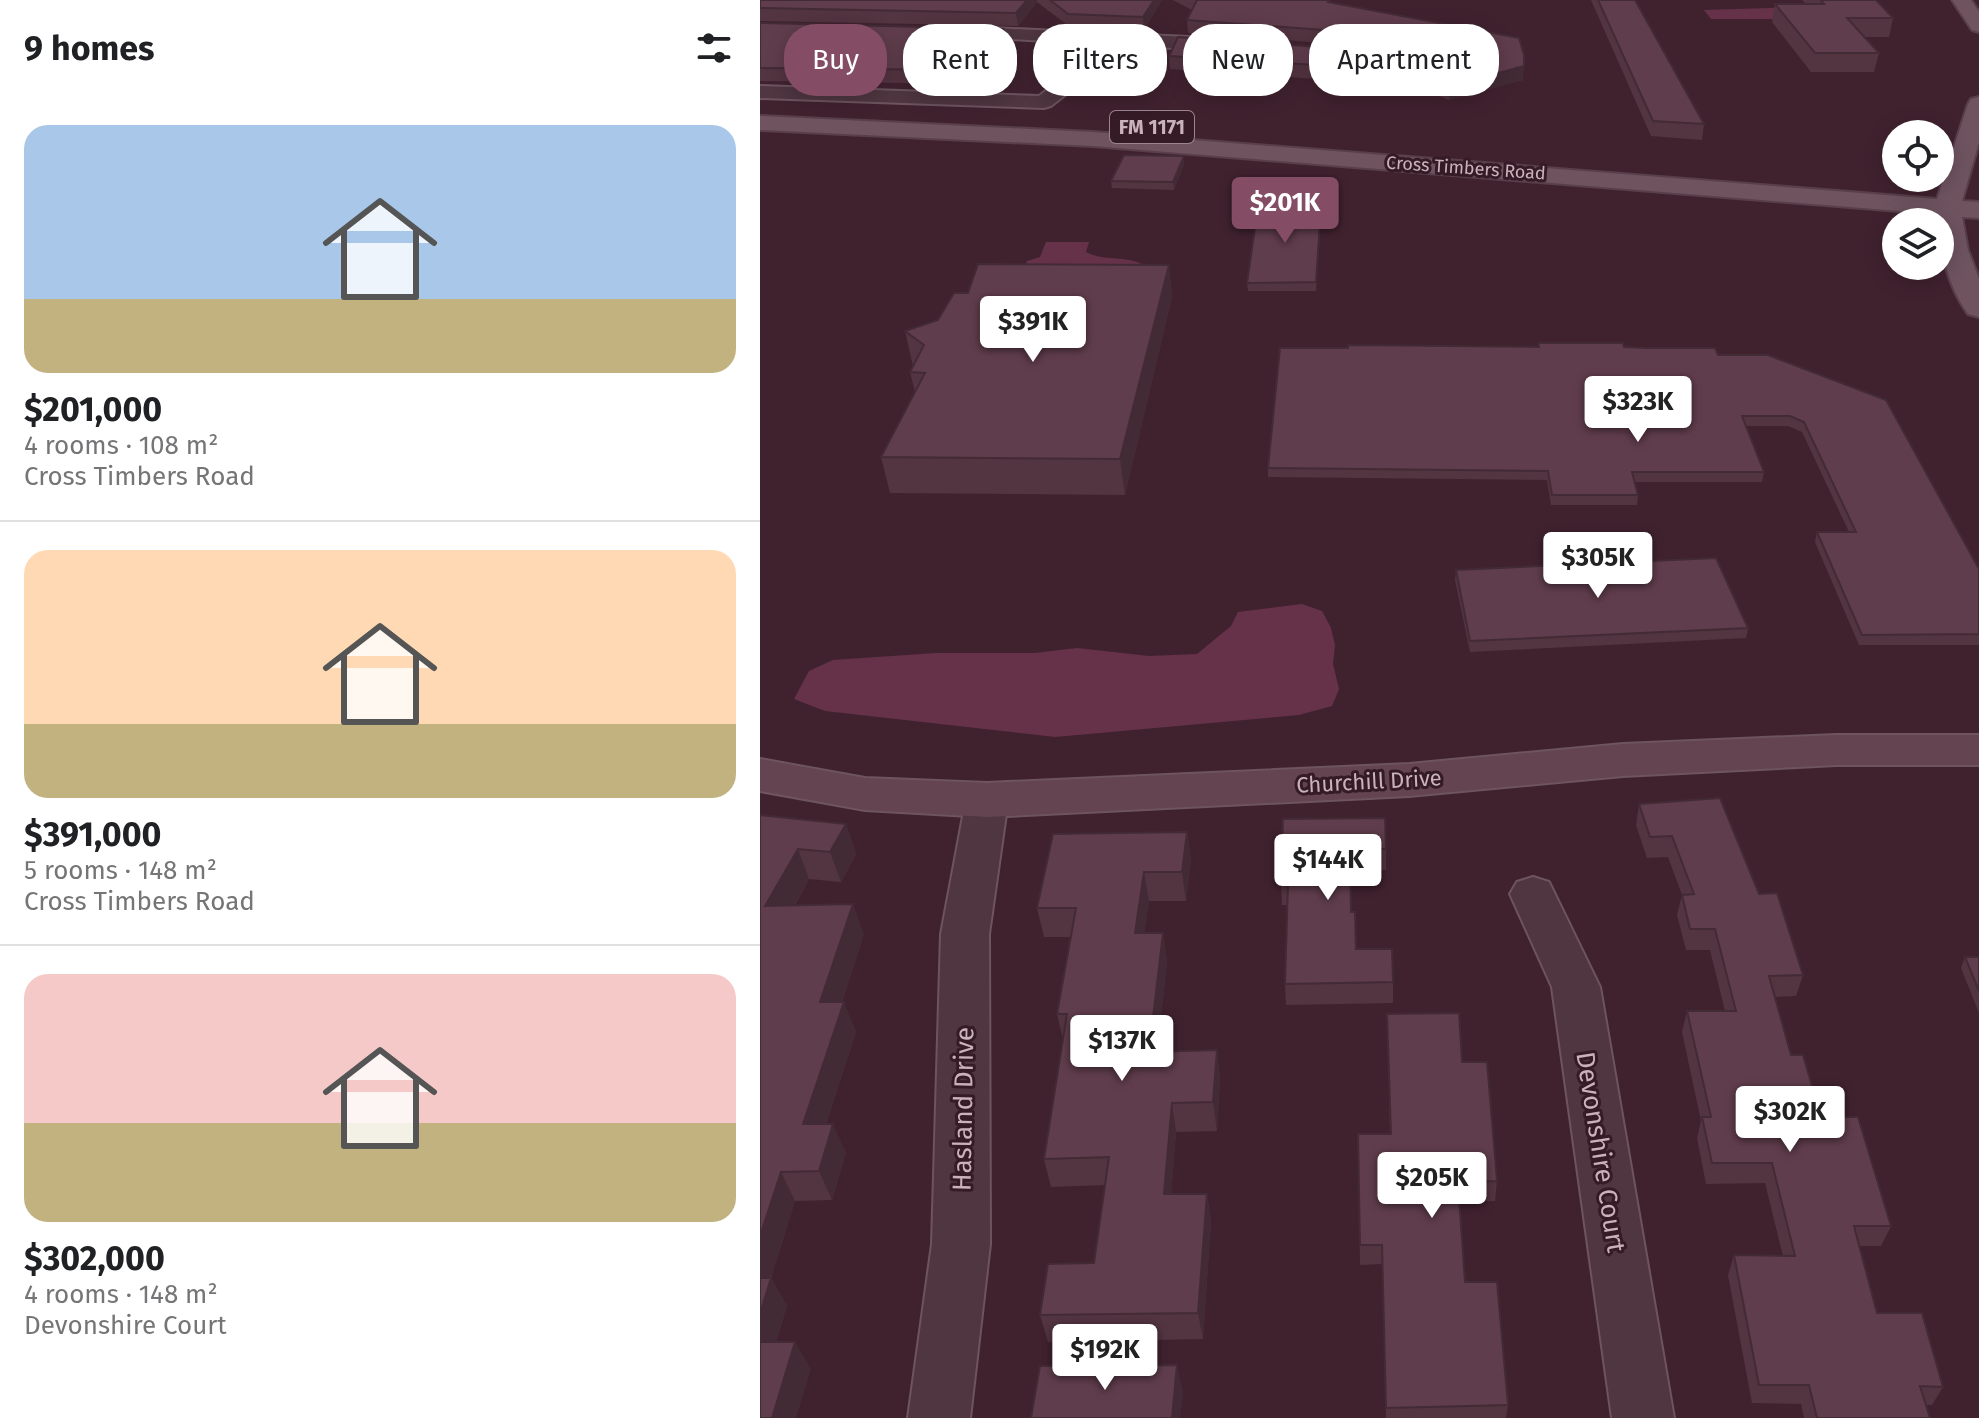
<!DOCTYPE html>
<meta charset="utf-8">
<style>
:root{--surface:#fff;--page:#f6f6f6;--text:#202124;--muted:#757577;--line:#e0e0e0;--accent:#844d65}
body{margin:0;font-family:"Fira Sans",sans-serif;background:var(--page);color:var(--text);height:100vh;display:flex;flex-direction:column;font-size:30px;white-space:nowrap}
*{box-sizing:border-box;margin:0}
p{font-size:26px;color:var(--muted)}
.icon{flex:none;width:44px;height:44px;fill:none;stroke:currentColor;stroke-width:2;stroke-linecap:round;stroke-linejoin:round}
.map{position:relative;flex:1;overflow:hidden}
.drawer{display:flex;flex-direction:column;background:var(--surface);width:760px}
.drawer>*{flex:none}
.guide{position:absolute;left:24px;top:24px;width:760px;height:72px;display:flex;gap:16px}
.buttons{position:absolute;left:1122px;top:120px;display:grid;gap:16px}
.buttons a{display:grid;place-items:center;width:72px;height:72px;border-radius:50%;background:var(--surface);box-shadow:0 4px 20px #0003;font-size:40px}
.price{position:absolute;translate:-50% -68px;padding:0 18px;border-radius:8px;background:#fff;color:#222;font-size:26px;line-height:52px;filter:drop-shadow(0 2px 4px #0008)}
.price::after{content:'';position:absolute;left:50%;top:48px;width:24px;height:18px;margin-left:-12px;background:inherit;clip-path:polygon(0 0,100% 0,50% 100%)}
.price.selected{background:var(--accent);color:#fff}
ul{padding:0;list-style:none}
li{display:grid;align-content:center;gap:16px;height:424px;padding:0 24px}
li+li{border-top:2px solid var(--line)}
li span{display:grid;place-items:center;height:248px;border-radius:24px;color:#555}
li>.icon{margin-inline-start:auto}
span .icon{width:144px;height:144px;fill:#fffc;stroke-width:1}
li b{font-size:34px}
h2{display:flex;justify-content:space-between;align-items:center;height:96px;padding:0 24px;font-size:34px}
.tag{padding:0 28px;border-radius:32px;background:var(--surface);box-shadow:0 4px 20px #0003;font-size:28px;line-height:72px}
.tag.selected{background:var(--accent);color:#fff}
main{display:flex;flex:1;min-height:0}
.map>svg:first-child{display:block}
</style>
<main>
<section class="drawer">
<h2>9 homes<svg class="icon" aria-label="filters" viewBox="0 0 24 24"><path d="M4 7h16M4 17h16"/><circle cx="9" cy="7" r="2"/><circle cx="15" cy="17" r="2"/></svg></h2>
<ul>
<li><span style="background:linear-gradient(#a9c7e8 70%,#c2b280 0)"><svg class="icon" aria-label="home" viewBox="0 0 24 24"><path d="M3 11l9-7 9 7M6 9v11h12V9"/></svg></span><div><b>$201,000</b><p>4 rooms · 108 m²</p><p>Cross Timbers Road</p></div></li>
<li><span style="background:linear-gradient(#ffd9b3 70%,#c2b280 0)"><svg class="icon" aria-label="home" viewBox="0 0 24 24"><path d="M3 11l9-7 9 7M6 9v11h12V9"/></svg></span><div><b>$391,000</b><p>5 rooms · 148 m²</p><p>Cross Timbers Road</p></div></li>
<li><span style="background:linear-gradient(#f6c9c9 60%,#c2b280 0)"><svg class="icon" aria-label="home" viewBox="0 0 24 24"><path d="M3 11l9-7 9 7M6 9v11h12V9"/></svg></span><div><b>$302,000</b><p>4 rooms · 148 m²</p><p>Devonshire Court</p></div></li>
</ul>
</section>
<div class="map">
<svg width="1219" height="1418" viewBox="0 0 1219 1418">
<rect width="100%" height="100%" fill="#40222f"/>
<g fill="#663249">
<path d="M 1045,7 L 1045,19 L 951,19 L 944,10 Z"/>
<path d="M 286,242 L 329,242 L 326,252 C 344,262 363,255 382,264 L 378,282 L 258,283 L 267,261 L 280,257 Z"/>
<path d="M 542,604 L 562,611 L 571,628 L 575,645 L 573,664 L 579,689 L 572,706 L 539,715 L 295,737 L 65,711 L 34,699 L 49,671 L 73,660 L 176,653 L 274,653 L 317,648 L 389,656 L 437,654 L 471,626 L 478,612 Z"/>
</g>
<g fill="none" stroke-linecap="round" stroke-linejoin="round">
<g stroke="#6d545f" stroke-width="4">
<g id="street">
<path d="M 188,26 L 472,39 L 481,45 L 472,51 L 356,45 L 332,74 L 291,106 L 284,108 L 0,98 L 0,86 L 279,96 L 318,66 L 337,44 L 182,35 L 179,31 L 182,27 Z"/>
<path d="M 227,785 L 242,789 L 248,800 L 229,934 L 230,1244 L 210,1418 L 148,1418 L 172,1244 L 181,934 L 206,800 L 212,789 Z"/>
<path d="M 773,877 L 789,882 L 840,987 L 914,1418 L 852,1418 L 792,987 L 750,894 L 757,882 Z"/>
</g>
</g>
<g stroke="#6d545f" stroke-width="4">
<path id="secondary" d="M 1076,735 L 1219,735 L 1219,765 L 1076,765 L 863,776 L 649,796 L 227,817 L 105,810 L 0,791 L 0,759 L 105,778 L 227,783 L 649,764 L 863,744 Z"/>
</g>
<g stroke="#583f4a" stroke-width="4">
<g id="primary">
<path d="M 1192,0 L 1211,0 L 1219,12 L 1219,32 L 1212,30 Z"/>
<path d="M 1219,97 L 1219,142 L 1202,201 L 1219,202 L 1219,218 L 1202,217 L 1208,250 L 1219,279 L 1219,317 L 1208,314 C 1189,287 1180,255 1180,222 L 1176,222 L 1176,214 L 333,146 L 0,130 L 0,116 L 333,132 L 1177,199 L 1208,104 L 1211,99 Z"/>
</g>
</g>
<use href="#street" fill="#4f3641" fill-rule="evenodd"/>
<use href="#secondary" fill="#634450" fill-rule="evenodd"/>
<use href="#primary" fill="#6f5460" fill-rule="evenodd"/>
</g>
<g fill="#533441">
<path d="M 0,0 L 402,0 L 384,30 L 310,27 L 277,2 L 258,26 L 0,21 Z"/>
<path d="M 413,0 L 570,0 L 570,3 L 763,80 L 689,100 L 643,82 L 638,93 L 600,91 L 600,82 L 410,69 L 409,56 L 669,65 L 674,62 L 669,56 L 632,48 L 428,33 L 427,20 L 432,10 Z"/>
<path d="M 831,0 L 875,0 L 944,124 L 942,140 L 891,136 Z"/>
<path d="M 1042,0 L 1116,0 L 1133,18 L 1129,37 L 1104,37 L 1119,53 L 1114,72 L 1051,72 L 1012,22 L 1015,4 L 1046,4 Z"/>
<path d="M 0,23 L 245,42 L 212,84 L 0,81 Z"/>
<path d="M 331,32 L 333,45 L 319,60 L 287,59 L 285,46 Z"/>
<path d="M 424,156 L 424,164 L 414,190 L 352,188 L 351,181 Z"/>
<path d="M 561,215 L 556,291 L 488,291 L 487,283 Z"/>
<path d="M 409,265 L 412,297 L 365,495 L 130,493 L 121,457 L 155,392 L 150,372 L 153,366 L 145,331 L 178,320 L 208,293 Z"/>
<path d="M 778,343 L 864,347 L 958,355 L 1008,355 L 1219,569 L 1219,645 L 1099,645 L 1055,542 L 1057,532 L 1089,532 L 1042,432 L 1028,426 L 985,426 L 1004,472 L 1002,482 L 875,482 L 878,495 L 877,505 L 791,505 L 787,480 L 508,477 L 508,468 L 778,347 Z"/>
<path d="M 696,570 L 988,628 L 986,638 L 710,652 L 695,580 Z"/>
<path d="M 879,804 L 999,894 L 1043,975 L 1036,996 L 1015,997 L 1031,1055 L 1061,1117 L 1131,1226 L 1121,1246 L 1099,1246 L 1117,1313 L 1183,1387 L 1172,1405 L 1166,1405 L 1170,1418 L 1044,1418 L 1041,1404 L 992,1403 L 968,1275 L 974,1255 L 1023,1256 L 1005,1183 L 946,1184 L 937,1138 L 941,1121 L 922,1032 L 927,1011 L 965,1011 L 950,950 L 926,950 L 917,915 L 922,895 L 908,857 L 887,858 L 876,825 Z"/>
<path d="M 0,815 L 86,824 L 96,854 L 81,882 L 49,879 L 35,905 L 104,934 L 82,1002 L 96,1032 L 66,1124 L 86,1153 L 72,1200 L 35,1201 L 11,1278 L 27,1306 L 16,1342 L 51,1369 L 0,1418 Z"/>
<path d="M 523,819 L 626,849 L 626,870 L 590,870 L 591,912 L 596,949 L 633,982 L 633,1003 L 526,1005 L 525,984 L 527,905 L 522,905 L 521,884 Z"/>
<path d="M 427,832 L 431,861 L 426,901 L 389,901 L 384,933 L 403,933 L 407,962 L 397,1052 L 457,1050 L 460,1079 L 457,1131 L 416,1132 L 411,1194 L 447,1194 L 451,1222 L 443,1339 L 288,1342 L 280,1315 L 334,1263 L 345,1185 L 291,1187 L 284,1159 L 303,1039 L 297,1014 L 311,937 L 284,937 L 277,908 Z"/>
<path d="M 1205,957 L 1219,957 L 1219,1013 L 1201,968 Z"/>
<path d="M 627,1014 L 702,1062 L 737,1181 L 735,1201 L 699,1202 L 705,1282 L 748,1405 L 746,1418 L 626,1418 L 622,1264 L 600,1265 L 598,1134 L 630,1134 Z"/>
</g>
<g fill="#432b35">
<path d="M 267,0 L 277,0 L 277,2 L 258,26 L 256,13 Z"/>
<path d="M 394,0 L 402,0 L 384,30 L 383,17 Z"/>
<path d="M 243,29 L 245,42 L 212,84 L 210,70 Z"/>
<path d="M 331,32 L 333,45 L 319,60 L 317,47 Z"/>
<path d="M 764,66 L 763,80 L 689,100 L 690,86 Z"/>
<path d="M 643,68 L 643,82 L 638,93 L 638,79 Z"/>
<path d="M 424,156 L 424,164 L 414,190 L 413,182 Z"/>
<path d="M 409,265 L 412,297 L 365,495 L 360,459 Z"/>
<path d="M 86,824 L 96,854 L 81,882 L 70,852 Z"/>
<path d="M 427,832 L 431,861 L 426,901 L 422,872 Z"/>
<path d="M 38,849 L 49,879 L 17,936 L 5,906 Z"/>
<path d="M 384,872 L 389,901 L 380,962 L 375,933 Z"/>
<path d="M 93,904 L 104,934 L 72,1032 L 60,1002 Z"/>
<path d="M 403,933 L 407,962 L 394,1081 L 389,1052 Z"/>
<path d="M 84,1002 L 96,1032 L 57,1153 L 43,1124 Z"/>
<path d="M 457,1050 L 460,1079 L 457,1131 L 453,1102 Z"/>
<path d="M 412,1103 L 416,1132 L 409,1222 L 404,1194 Z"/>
<path d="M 73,1124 L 86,1153 L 72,1200 L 59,1171 Z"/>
<path d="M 21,1172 L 35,1201 L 2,1306 L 0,1302 L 0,1236 Z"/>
<path d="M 447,1194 L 451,1222 L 443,1339 L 438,1313 Z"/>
<path d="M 11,1278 L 27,1306 L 8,1370 L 0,1357 L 0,1314 Z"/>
<path d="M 35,1342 L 51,1369 L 36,1418 L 12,1418 Z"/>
<path d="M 417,1365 L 423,1393 L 420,1418 L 412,1418 Z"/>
</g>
<g fill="#603d4c" stroke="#432b35" stroke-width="2">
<path d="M 0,0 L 267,0 L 256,13 L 0,8 Z"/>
<path d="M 290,0 L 394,0 L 383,17 L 308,14 Z"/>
<path d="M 436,0 L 569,0 L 568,2 L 759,38 L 764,55 L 764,66 L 690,86 L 643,68 L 638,79 L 600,77 L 605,68 L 409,56 L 418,37 L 631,52 L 654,56 L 669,65 L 683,57 L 669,43 L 632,35 L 427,20 L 437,0 Z"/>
<path d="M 838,0 L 875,0 L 944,124 L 893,121 Z"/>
<path d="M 1061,0 L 1116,0 L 1133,18 L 1087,18 L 1119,53 L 1055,53 L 1015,4 L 1064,4 Z"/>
<path d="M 0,23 L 243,29 L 210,70 L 0,68 Z"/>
<path d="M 296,31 L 331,32 L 317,47 L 285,46 Z"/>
<path d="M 364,155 L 424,156 L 413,182 L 351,181 Z"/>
<path d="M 498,207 L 561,207 L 556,282 L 487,283 Z"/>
<path d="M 218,264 L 409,265 L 360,459 L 121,457 L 165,373 L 150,372 L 164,345 L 145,331 L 178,320 L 194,293 L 208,293 Z"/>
<path d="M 778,343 L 863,343 L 864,347 L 887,348 L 955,348 L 958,355 L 1008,355 L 1126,400 L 1219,569 L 1219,634 L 1102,635 L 1057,532 L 1096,532 L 1044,422 L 1030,416 L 982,416 L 1004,472 L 872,472 L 878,495 L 792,495 L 788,471 L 508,468 L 520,348 L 588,348 L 588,345 L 779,347 Z"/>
<path d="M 956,558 L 988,628 L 710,641 L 696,570 Z"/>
<path d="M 960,798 L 999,894 L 1017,893 L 1043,975 L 1009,976 L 1031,1055 L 1043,1055 L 1061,1117 L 1098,1117 L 1131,1226 L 1094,1226 L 1117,1313 L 1162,1313 L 1183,1387 L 1160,1386 L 1170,1418 L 1057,1418 L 1049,1385 L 999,1385 L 974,1255 L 1035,1256 L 1012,1163 L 952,1163 L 942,1117 L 951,1117 L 927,1011 L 976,1011 L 955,929 L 930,929 L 922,895 L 934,894 L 912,836 L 890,837 L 879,804 Z"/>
<path d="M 0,815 L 86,824 L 70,852 L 38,849 L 5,906 L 93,904 L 60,1002 L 84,1002 L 43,1124 L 73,1124 L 59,1171 L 21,1172 L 0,1236 Z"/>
<path d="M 625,818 L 626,849 L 590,849 L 591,912 L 595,912 L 596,949 L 632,949 L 633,982 L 525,984 L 528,884 L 521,884 L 523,819 Z"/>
<path d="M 427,832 L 422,872 L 384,872 L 375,933 L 403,933 L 389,1052 L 457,1050 L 453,1102 L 412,1103 L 404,1194 L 447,1194 L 438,1313 L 280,1315 L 288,1264 L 334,1263 L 349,1157 L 284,1159 L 307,1014 L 297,1014 L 316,908 L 277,908 L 293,834 Z"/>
<path d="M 1205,957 L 1219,957 L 1219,991 Z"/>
<path d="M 699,1013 L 702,1062 L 727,1062 L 737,1181 L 698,1182 L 705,1282 L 737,1282 L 748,1405 L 626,1408 L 622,1245 L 600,1245 L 598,1134 L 631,1134 L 627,1014 Z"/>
<path d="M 0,1278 L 11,1278 L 0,1314 Z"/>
<path d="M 0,1342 L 35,1342 L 12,1418 L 0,1418 Z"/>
<path d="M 417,1365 L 412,1418 L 271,1418 L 280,1366 Z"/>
</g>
<g text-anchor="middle" stroke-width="6" stroke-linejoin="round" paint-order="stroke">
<g font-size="18" fill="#cab2bc" stroke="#341b26">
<text transform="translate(706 168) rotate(4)" y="6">Cross Timbers Road</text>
</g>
<rect fill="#341b26" stroke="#9d858f" stroke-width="2" x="350" y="111" width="84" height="32" rx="6"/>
<g font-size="20" font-weight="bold" fill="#cab2bc">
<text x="392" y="134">FM 1171</text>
</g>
<g font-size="22" fill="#cab2bc" stroke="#341b26">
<text transform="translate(609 781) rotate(-3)" y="8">Churchill Drive</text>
</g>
<g font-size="26" fill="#cab2bc" stroke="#341b26">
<text transform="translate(203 1109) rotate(-89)" y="9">Hasland Drive</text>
<text transform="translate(841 1152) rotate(81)" y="9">Devonshire Court</text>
</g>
</g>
</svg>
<div class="buttons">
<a><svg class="icon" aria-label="locate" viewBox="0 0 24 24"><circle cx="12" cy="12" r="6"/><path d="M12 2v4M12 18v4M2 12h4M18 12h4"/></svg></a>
<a><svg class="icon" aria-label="layers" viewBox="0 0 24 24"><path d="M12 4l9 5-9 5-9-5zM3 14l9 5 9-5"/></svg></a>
</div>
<b class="price selected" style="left:525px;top:245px">$201K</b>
<b class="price" style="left:273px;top:364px">$391K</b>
<b class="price" style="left:878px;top:444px">$323K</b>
<b class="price" style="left:838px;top:600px">$305K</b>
<b class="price" style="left:568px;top:902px">$144K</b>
<b class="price" style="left:362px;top:1083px">$137K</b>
<b class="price" style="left:1030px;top:1154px">$302K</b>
<b class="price" style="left:672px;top:1220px">$205K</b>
<b class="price" style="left:345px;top:1392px">$192K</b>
<div class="guide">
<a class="tag selected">Buy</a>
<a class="tag">Rent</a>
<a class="tag">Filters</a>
<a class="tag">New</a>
<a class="tag">Apartment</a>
</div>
</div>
</main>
